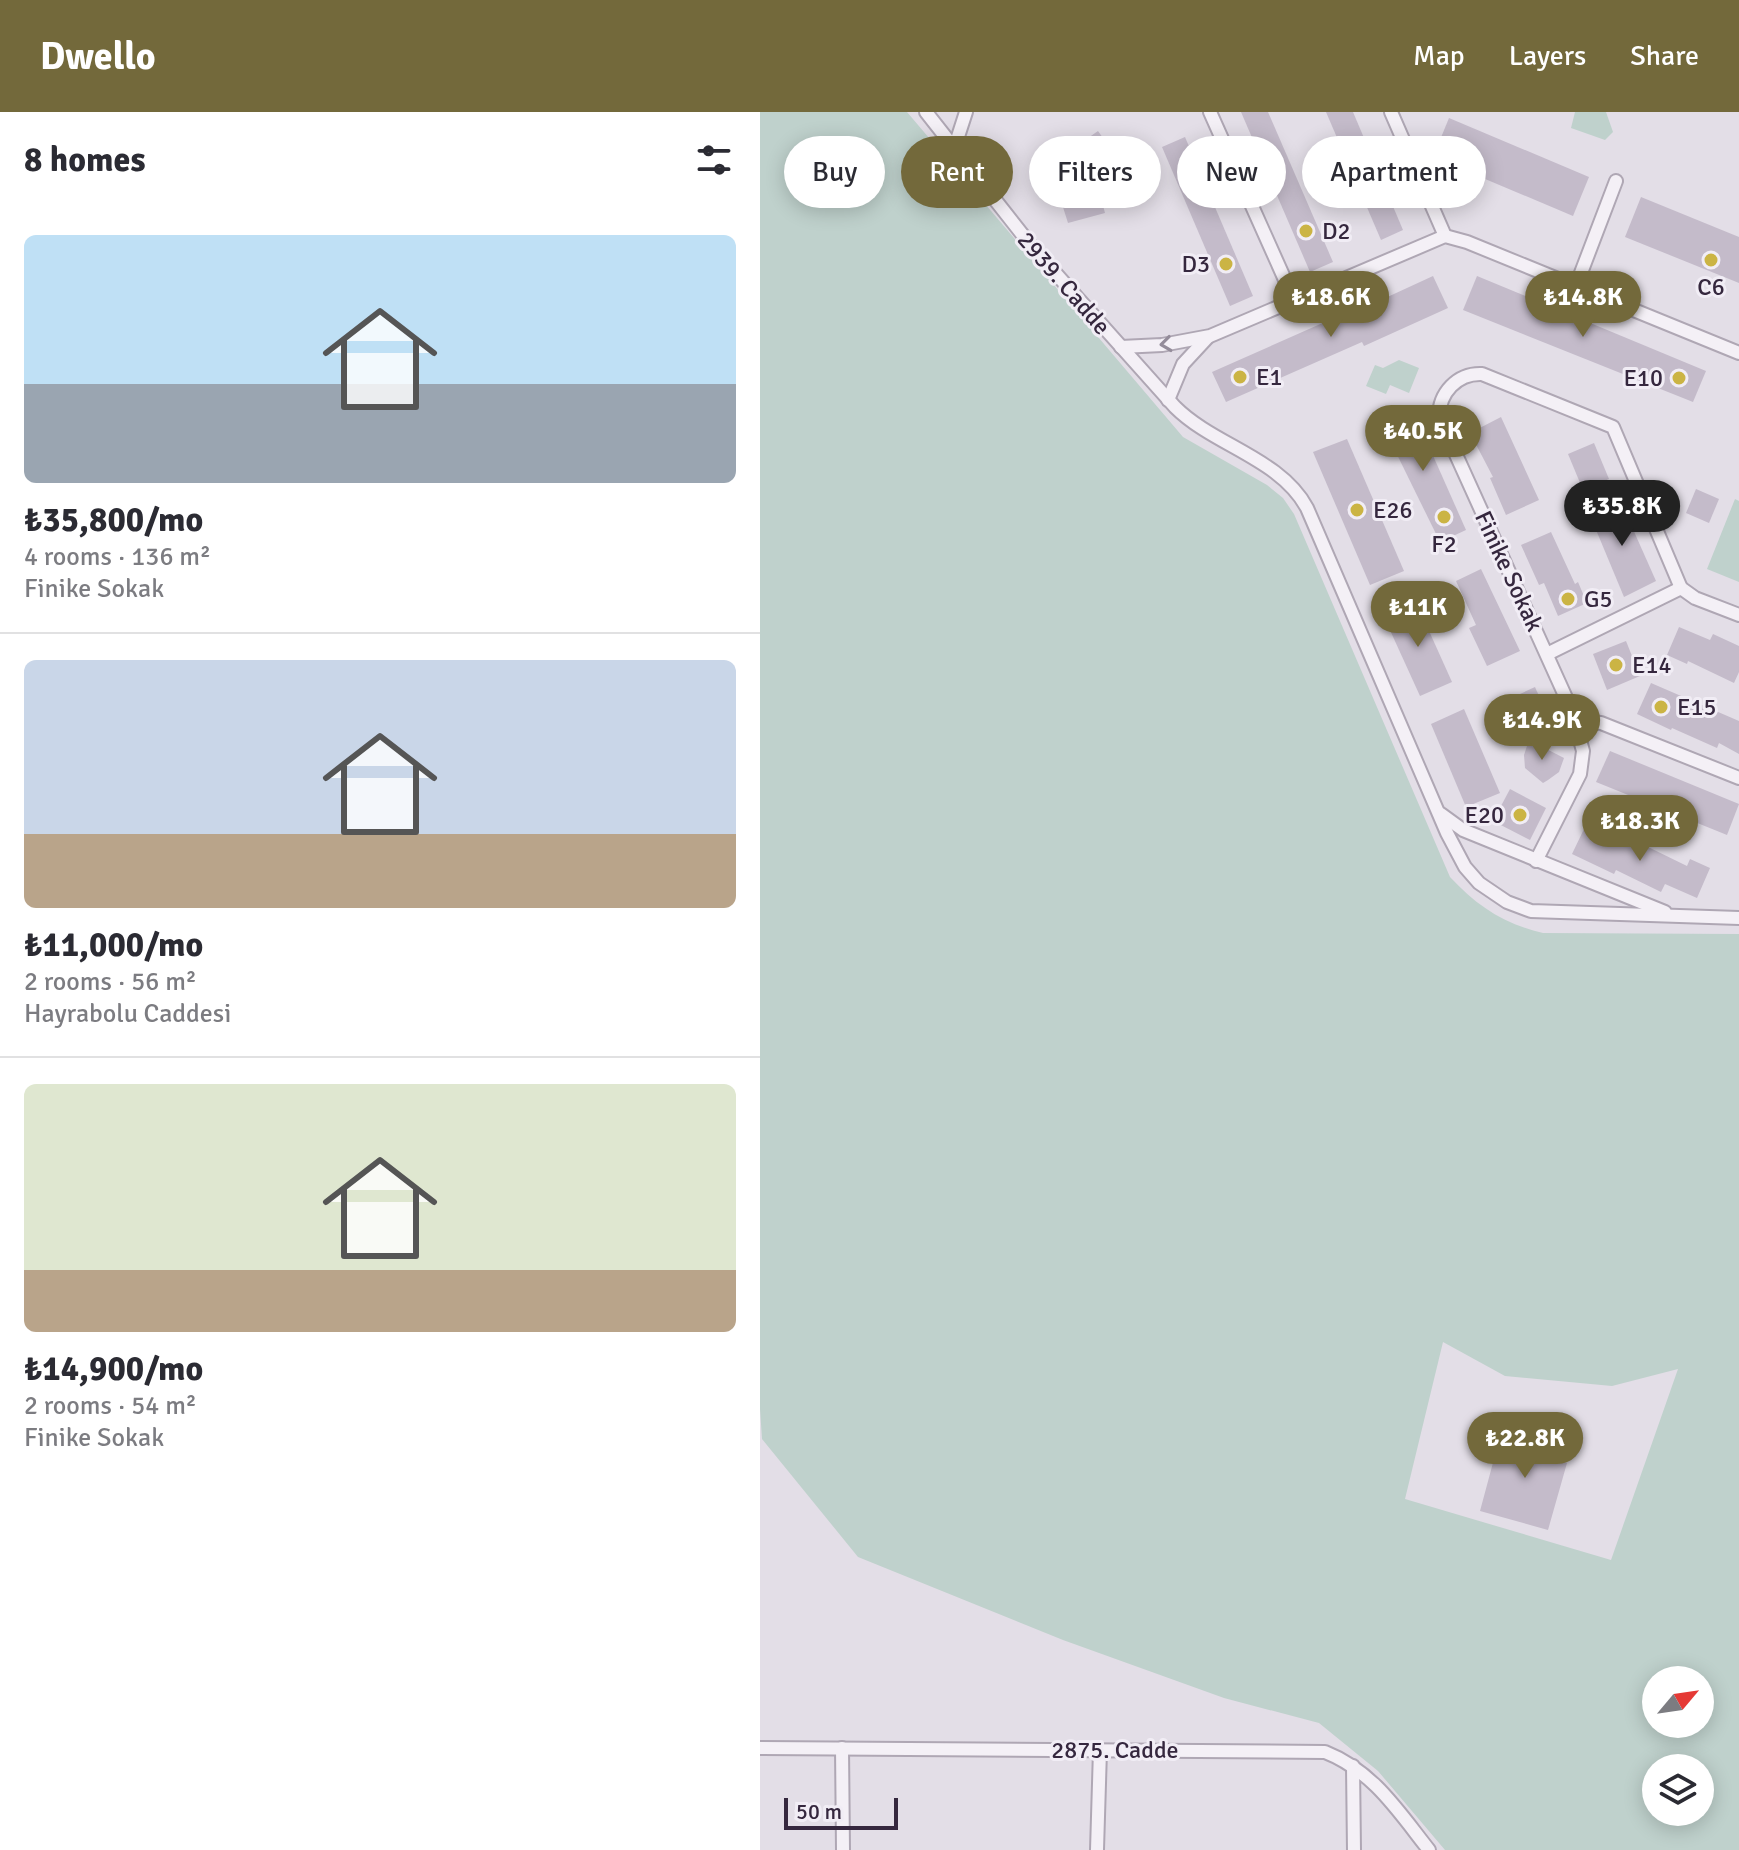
<!DOCTYPE html>
<meta charset="utf-8">
<style>
:root{--surface:#fff;--page:#f7f7f7;--text:#2b2b33;--muted:#7c7c81;--line:#e1e1e2;--accent:#73693b}
body{margin:0;font-family:Signika,sans-serif;background:var(--page);color:var(--text);height:100vh;display:flex;flex-direction:column;font-size:30px;white-space:nowrap}
*{box-sizing:border-box;margin:0}
p{font-size:26px;color:var(--muted)}
.icon{flex:none;width:44px;height:44px;fill:none;stroke:currentColor;stroke-width:2;stroke-linecap:round;stroke-linejoin:round}
.map{position:relative;flex:1;overflow:hidden}
.details{display:flex;flex-direction:column;background:var(--surface);width:760px}
.details>*{flex:none}
.top-card{position:absolute;left:24px;top:24px;width:760px;height:72px;display:flex;gap:16px}
.needle{width:52px;rotate:61deg}
.buttons{position:absolute;left:882px;top:1554px;display:grid;gap:16px}
.buttons a{display:grid;place-items:center;width:72px;height:72px;border-radius:50%;background:var(--surface);box-shadow:0 4px 20px #0003;font-size:40px}
.scale{position:absolute;left:24px;bottom:20px;width:114px;box-sizing:border-box;padding-left:8px;border:4px solid #35273e;border-top:0;font-size:22px;line-height:28px;white-space:nowrap;color:#35273e;-webkit-text-stroke:6px #f1edf5;paint-order:stroke}
.price{position:absolute;translate:-50% -68px;padding:0 18px;border-radius:28px;background:var(--accent);color:#fff;font-size:26px;line-height:52px;filter:drop-shadow(0 2px 4px #0008)}
.price::after{content:'';position:absolute;left:50%;top:48px;width:24px;height:18px;margin-left:-12px;background:inherit;clip-path:polygon(0 0,100% 0,50% 100%)}
.price.current{background:#222;color:#fff}
ul{padding:0;list-style:none}
li{display:grid;align-content:center;gap:16px;height:424px;padding:0 24px}
li+li{border-top:2px solid var(--line)}
li span{display:grid;place-items:center;height:248px;border-radius:12px;color:#555}
li>.icon{margin-inline-start:auto}
span .icon{width:144px;height:144px;fill:#fffc;stroke-width:1}
li b{font-size:34px}
h2{display:flex;justify-content:space-between;align-items:center;height:96px;padding:0 24px;font-size:34px}
.chip{padding:0 28px;border-radius:36px;background:var(--surface);box-shadow:0 4px 20px #0003;font-size:28px;line-height:72px}
.chip.current{background:var(--accent);color:#fff}
header{display:flex;align-items:center;gap:48px;box-sizing:border-box;height:112px;padding:0 40px;background:var(--accent);color:#fff}
header strong{font-size:38px}
nav{display:flex;gap:44px;margin-inline-start:auto;font-size:28px}
main{display:flex;flex:1;min-height:0}
.map>svg:first-child{display:block}
</style>
<header>
<strong>Dwello</strong>
<nav><a>Map</a><a>Layers</a><a>Share</a></nav>
</header>
<main>
<section class="details">
<h2>8 homes<svg class="icon" aria-label="filters" viewBox="0 0 24 24"><path d="M4 7h16M4 17h16"/><circle cx="9" cy="7" r="2"/><circle cx="15" cy="17" r="2"/></svg></h2>
<ul>
<li><span style="background:linear-gradient(#bfe0f5 60%,#9aa5b1 0)"><svg class="icon" aria-label="home" viewBox="0 0 24 24"><path d="M3 11l9-7 9 7M6 9v11h12V9"/></svg></span><div><b>₺35,800/mo</b><p>4 rooms · 136 m²</p><p>Finike Sokak</p></div></li>
<li><span style="background:linear-gradient(#c9d6e8 70%,#b9a48a 0)"><svg class="icon" aria-label="home" viewBox="0 0 24 24"><path d="M3 11l9-7 9 7M6 9v11h12V9"/></svg></span><div><b>₺11,000/mo</b><p>2 rooms · 56 m²</p><p>Hayrabolu Caddesi</p></div></li>
<li><span style="background:linear-gradient(#dfe7d0 75%,#b9a48a 0)"><svg class="icon" aria-label="home" viewBox="0 0 24 24"><path d="M3 11l9-7 9 7M6 9v11h12V9"/></svg></span><div><b>₺14,900/mo</b><p>2 rooms · 54 m²</p><p>Finike Sokak</p></div></li>
</ul>
</section>
<div class="map">
<svg width="979" height="1738" viewBox="0 0 979 1738">
<rect width="100%" height="100%" fill="#e3dee7"/>
<g fill="#bfd1cc" fill-rule="evenodd">
<path d="M 0,0 L 147,0 L 423,325 L 507,373 L 523,386 L 534,402 L 690,765 C 717,794 744,812 783,821 L 979,822 L 979,1738 L 685,1738 L 618,1659 L 559,1611 L 464,1586 L 303,1528 L 98,1445 L 2,1327 L 0,1297 ZM 683,1230 L 745,1264 L 852,1274 L 918,1257 L 851,1448 L 645,1387 ZM 940,1568 L 940,1612 L 896,1612 L 896,1568 ZM 940,1656 L 940,1700 L 896,1700 L 896,1656 Z"/>
<path d="M 815,0 L 846,0 L 853,20 L 845,28 L 811,16 Z"/>
<path d="M 639,248 L 659,256 L 649,281 L 630,273 L 626,282 L 606,274 L 615,253 L 623,256 Z"/>
<path d="M 975,387 L 979,389 L 979,470 L 947,457 Z"/>
</g>
<g fill="#c4bbca">
<path d="M 481,0 L 508,0 L 573,150 L 550,160 Z"/>
<path d="M 566,0 L 593,0 L 643,118 L 621,128 Z"/>
<path d="M 689,6 L 829,65 L 813,104 L 673,45 Z"/>
<path d="M 338,19 L 358,47 L 335,63 L 345,101 L 308,111 L 296,73 L 275,64 L 285,32 L 308,40 Z"/>
<path d="M 425,25 L 493,184 L 470,194 L 402,35 Z"/>
<path d="M 881,85 L 979,125 L 979,171 L 865,125 Z"/>
<path d="M 673,164 L 688,196 L 604,234 L 602,230 L 466,290 L 452,260 L 583,202 L 584,205 Z"/>
<path d="M 717,164 L 946,259 L 933,290 L 703,198 Z"/>
<path d="M 651,294 L 706,418 L 680,430 L 620,308 Z"/>
<path d="M 741,305 L 779,388 L 746,403 L 730,366 L 733,365 L 710,321 Z"/>
<path d="M 587,327 L 644,459 L 610,473 L 553,340 Z"/>
<path d="M 834,331 L 849,367 L 823,378 L 808,342 Z"/>
<path d="M 936,377 L 959,387 L 949,411 L 926,401 Z"/>
<path d="M 860,388 L 896,469 L 864,485 L 829,401 Z"/>
<path d="M 791,420 L 815,472 L 818,470 L 827,491 L 798,504 L 784,471 L 779,473 L 761,433 Z"/>
<path d="M 721,457 L 760,539 L 727,554 L 709,516 L 716,513 L 696,469 Z"/>
<path d="M 656,490 L 692,570 L 660,584 L 624,505 Z"/>
<path d="M 919,515 L 950,528 L 953,522 L 979,534 L 979,560 L 974,571 L 928,549 L 927,552 L 907,543 Z"/>
<path d="M 866,529 L 880,564 L 847,578 L 833,542 Z"/>
<path d="M 891,571 L 979,609 L 979,642 L 959,631 L 957,636 L 912,616 L 911,618 L 877,602 Z"/>
<path d="M 775,575 L 791,611 L 763,623 L 747,588 Z"/>
<path d="M 704,597 L 740,681 L 706,695 L 671,612 Z"/>
<path d="M 769,628 L 804,646 L 799,660 L 788,668 L 783,671 L 765,656 L 764,643 Z"/>
<path d="M 850,639 L 979,692 L 967,723 L 836,670 Z"/>
<path d="M 750,677 L 786,696 L 770,728 L 733,709 Z"/>
<path d="M 838,715 L 882,736 L 884,733 L 927,754 L 930,747 L 950,756 L 937,786 L 905,772 L 901,780 L 856,758 L 854,762 L 812,742 L 824,717 L 834,722 Z"/>
<path d="M 768,1309 L 794,1318 L 784,1345 L 807,1351 L 788,1418 L 720,1399 L 738,1332 L 758,1337 Z"/>
</g>
<g fill="none" stroke-linecap="round" stroke-linejoin="round">
<g stroke="#afa7b4" stroke-width="16">
<g id="street">
<path d="M 166,0 L 273,136 L 415,295 C 454,334 520,346 547,396 L 687,721 L 705,755 L 719,771 L 747,790 L 771,799 L 979,806"/>
<path d="M 450,0 L 534,188"/>
<path d="M 631,0 L 685,124"/>
<path d="M 194,37 L 206,0"/>
<path d="M 816,174 L 856,69"/>
<path d="M 361,235 L 402,233 L 450,224 L 685,124 L 707,130 L 979,241"/>
<path d="M 408,288 L 423,252 L 448,225"/>
<path d="M 787,542 L 921,476 L 935,486 L 979,503"/>
<path d="M 816,609 L 841,611 L 979,666"/>
<path d="M 681,702 L 703,718 L 905,800"/>
<path d="M 776,749 L 820,662 L 823,639 L 812,599 L 679,305 C 679,281 697,261 722,262 L 853,315 L 921,476"/>
<path d="M 0,1636 L 565,1640 C 613,1659 638,1699 669,1738"/>
<path d="M 82,1636 L 83,1738"/>
<path d="M 593,1654 L 594,1738"/>
<path d="M 337,1738 L 340,1638"/>
</g>
</g>
<use href="#street" stroke="#f4f0f6" stroke-width="12"/>
</g>
<defs><path id="oneway-chevron" d="M-2-3.5L2.5 0L-2 3.5" fill="none" stroke-width="1.6" stroke-linecap="round" stroke-linejoin="round" transform="scale(2)"/></defs>
<use stroke="#948c9a" href="#oneway-chevron" transform="translate(406 232) rotate(173)"/>
<g fill="#cbb444" stroke="#f1edf5" stroke-width="3">
<circle cx="546" cy="119" r="8"/>
<circle cx="951" cy="148" r="8"/>
<circle cx="466" cy="152" r="8"/>
<circle cx="480" cy="265" r="8"/>
<circle cx="919" cy="266" r="8"/>
<circle cx="597" cy="398" r="8"/>
<circle cx="684" cy="405" r="8"/>
<circle cx="808" cy="487" r="8"/>
<circle cx="856" cy="553" r="8"/>
<circle cx="901" cy="595" r="8"/>
<circle cx="760" cy="703" r="8"/>
</g>
<g text-anchor="middle" stroke-width="6" stroke-linejoin="round" paint-order="stroke">
<g font-size="24" fill="#35273e" stroke="#f1edf5" text-anchor="start">
<text x="562" y="127">D2</text>
<text x="450" y="160" text-anchor="end">D3</text>
<text x="951" y="183" text-anchor="middle">C6</text>
<text x="496" y="273">E1</text>
<text x="903" y="274" text-anchor="end">E10</text>
<text x="613" y="406">E26</text>
<text x="684" y="440" text-anchor="middle">F2</text>
<text x="824" y="495">G5</text>
<text x="872" y="561">E14</text>
<text x="917" y="603">E15</text>
<text x="744" y="711" text-anchor="end">E20</text>
</g>
<g font-size="24" fill="#35273e" stroke="#f1edf5">
<text transform="translate(304 171) rotate(49)" y="8">2939. Cadde</text>
<text transform="translate(749 459) rotate(65)" y="8">Finike Sokak</text>
<text x="355" y="1646">2875. Cadde</text>
</g>
</g>
</svg>
<div class="buttons">
<a><svg class="needle" viewBox="-14 -14 28 28"><path d="M0-13l5 13h-10z" fill="#e53935"/><path d="M0 13l5-13h-10z" fill="#7c7c81"/></svg></a>
<a><svg class="icon" aria-label="layers" viewBox="0 0 24 24"><path d="M12 4l9 5-9 5-9-5zM3 14l9 5 9-5"/></svg></a>
</div>
<div class="scale">50 m</div>
<b class="price" style="left:571px;top:227px">₺18.6K</b>
<b class="price" style="left:823px;top:227px">₺14.8K</b>
<b class="price" style="left:663px;top:361px">₺40.5K</b>
<b class="price current" style="left:862px;top:436px">₺35.8K</b>
<b class="price" style="left:658px;top:537px">₺11K</b>
<b class="price" style="left:782px;top:650px">₺14.9K</b>
<b class="price" style="left:880px;top:751px">₺18.3K</b>
<b class="price" style="left:765px;top:1368px">₺22.8K</b>
<div class="top-card">
<a class="chip">Buy</a>
<a class="chip current">Rent</a>
<a class="chip">Filters</a>
<a class="chip">New</a>
<a class="chip">Apartment</a>
</div>
</div>
</main>
